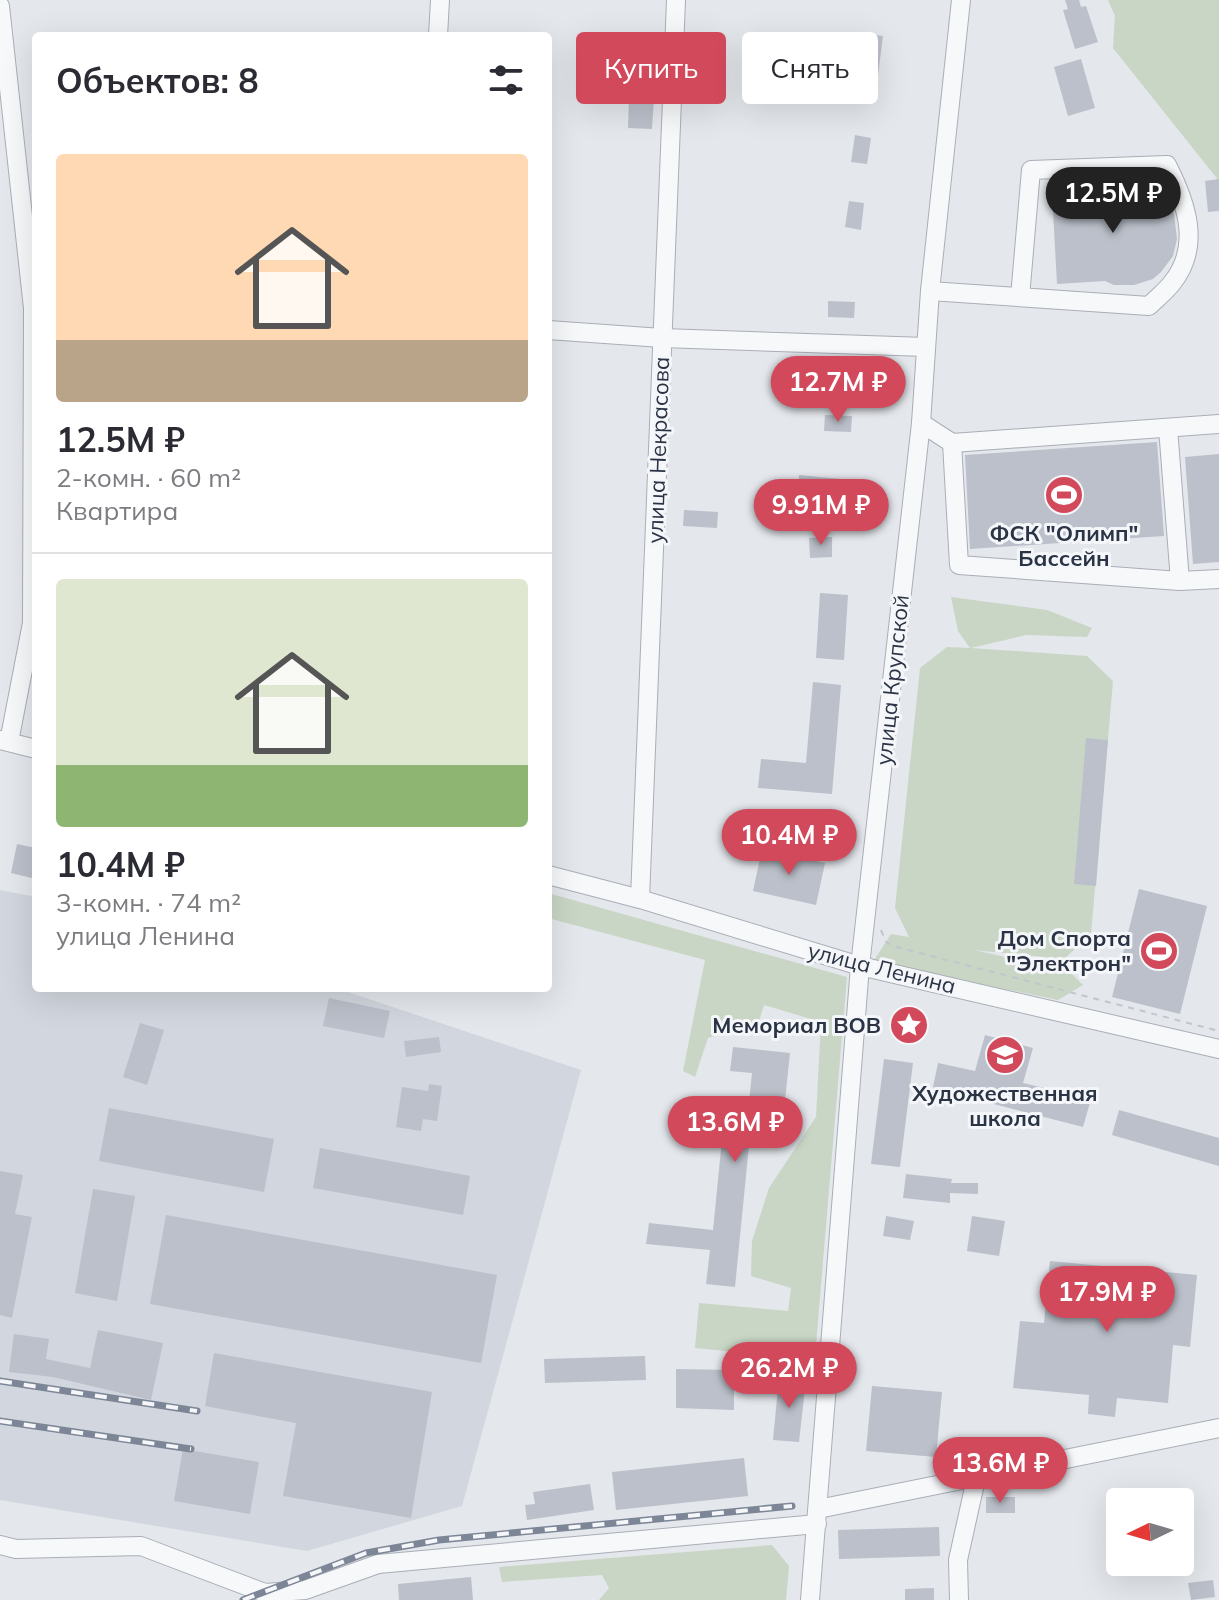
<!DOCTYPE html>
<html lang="ru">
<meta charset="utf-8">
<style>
:root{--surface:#fff;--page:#f7f7f7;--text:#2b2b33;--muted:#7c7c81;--line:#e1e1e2;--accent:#d1495b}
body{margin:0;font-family:Mulish,sans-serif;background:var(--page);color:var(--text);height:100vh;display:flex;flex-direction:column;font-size:30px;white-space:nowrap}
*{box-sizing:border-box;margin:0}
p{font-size:26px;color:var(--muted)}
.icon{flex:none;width:44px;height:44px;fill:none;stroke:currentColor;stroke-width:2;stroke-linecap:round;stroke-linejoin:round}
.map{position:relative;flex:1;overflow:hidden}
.sheet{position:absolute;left:32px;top:32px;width:520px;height:960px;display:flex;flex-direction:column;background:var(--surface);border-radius:8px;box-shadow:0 8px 32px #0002}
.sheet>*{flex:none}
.guide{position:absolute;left:576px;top:32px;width:522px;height:72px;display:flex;gap:16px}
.needle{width:52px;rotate:265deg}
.controls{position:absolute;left:1106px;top:1488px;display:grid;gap:16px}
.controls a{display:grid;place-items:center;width:88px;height:88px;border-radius:8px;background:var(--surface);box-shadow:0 8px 32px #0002;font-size:40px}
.price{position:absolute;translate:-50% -68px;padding:0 18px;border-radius:28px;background:var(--accent);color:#fff;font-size:26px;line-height:52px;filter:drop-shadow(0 2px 4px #0008)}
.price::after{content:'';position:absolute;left:50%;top:48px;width:24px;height:18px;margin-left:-12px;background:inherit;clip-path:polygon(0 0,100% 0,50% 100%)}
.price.on{background:#222;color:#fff}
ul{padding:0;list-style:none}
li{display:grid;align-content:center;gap:16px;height:424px;padding:0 24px}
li+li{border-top:2px solid var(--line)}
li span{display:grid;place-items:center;height:248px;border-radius:8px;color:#555}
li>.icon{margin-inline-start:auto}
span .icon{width:144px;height:144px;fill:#fffc;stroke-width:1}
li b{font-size:34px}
h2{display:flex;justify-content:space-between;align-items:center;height:96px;padding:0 24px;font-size:34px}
.chip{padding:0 28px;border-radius:8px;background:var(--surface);box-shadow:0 8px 32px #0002;font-size:28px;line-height:72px}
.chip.on{background:var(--accent);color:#fff}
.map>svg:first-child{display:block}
</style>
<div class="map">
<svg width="1219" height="1600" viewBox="0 0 1219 1600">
<rect width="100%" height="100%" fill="#e4e7ec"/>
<path fill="#d2d6de" d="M 0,890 L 36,897 L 36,988 L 336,988 L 581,1070 L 462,1506 L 307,1551 L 0,1500 Z"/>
<g fill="#c9d6c5">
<path d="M 1108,0 L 1219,0 L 1219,181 L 1113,48 L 1115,16 Z"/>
<path d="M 951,597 L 1047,610 L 1092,628 L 1087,637 L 1026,635 L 971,648 L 1087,656 L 1113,681 L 1091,934 L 1064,959 L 974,950 L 1069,971 L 1083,985 L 1058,1000 L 873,962 L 891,934 L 909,937 L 895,908 L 920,668 L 947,647 L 970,648 L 958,631 Z"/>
<path d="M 548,893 L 847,977 L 813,1380 L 783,1365 L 783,1357 L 695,1348 L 699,1303 L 788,1311 L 791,1288 L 751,1276 L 752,1241 L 769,1188 L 816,1117 L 821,1022 L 764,1005 L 755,1034 L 732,1031 L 708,1038 L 695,1077 L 683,1071 L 705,960 L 548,918 Z"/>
<path d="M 772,1545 L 789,1566 L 786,1600 L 599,1600 L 609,1588 L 602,1575 L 502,1582 L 499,1567 Z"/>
</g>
<g fill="#bbc0ca">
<path d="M 1065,0 L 1079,0 L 1081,7 L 1086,6 L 1098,42 L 1075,49 L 1063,10 L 1068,9 Z"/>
<path d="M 868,34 L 883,36 L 877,83 L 858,81 L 860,64 L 842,62 L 844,44 L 866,47 Z"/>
<path d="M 1081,59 L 1095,108 L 1068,116 L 1054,67 Z"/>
<path d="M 629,96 L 654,98 L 652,129 L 628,128 Z"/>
<path d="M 855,135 L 871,138 L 867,164 L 851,162 Z"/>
<path d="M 1219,179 L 1219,211 L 1208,212 L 1205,181 Z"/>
<path d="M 1164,185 L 1174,214 L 1177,239 L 1173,256 L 1161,272 L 1153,279 L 1134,285 L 1114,285 L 1105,281 L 1057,284 L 1052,192 Z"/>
<path d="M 849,201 L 864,203 L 861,230 L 845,227 Z"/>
<path d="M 828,301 L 855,302 L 854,318 L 828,317 Z"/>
<path d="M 814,372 L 855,375 L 854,391 L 812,388 Z"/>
<path d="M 825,415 L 852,416 L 851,432 L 824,431 Z"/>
<path d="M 1157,442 L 1164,536 L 970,549 L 965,455 Z"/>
<path d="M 1219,454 L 1219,562 L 1193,564 L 1185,457 Z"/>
<path d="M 799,475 L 841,479 L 840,495 L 798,491 Z"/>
<path d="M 684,510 L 718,512 L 717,528 L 683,526 Z"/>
<path d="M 832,537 L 832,557 L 810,558 L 809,538 Z"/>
<path d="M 820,593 L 848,595 L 844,660 L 816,658 Z"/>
<path d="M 813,682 L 841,685 L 832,794 L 758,788 L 761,759 L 806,763 Z"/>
<path d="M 1086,738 L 1108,740 L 1096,886 L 1074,884 Z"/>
<path d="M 17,844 L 36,848 L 36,879 L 11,873 Z"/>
<path d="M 762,849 L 825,863 L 816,905 L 753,891 Z"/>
<path d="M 1139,889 L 1207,906 L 1180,1014 L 1112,997 Z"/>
<path d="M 329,998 L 390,1011 L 384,1038 L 323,1026 Z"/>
<path d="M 140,1023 L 164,1030 L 147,1085 L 123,1077 Z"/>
<path d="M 985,1035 L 1033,1048 L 1023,1083 L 1091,1099 L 1083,1127 L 935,1089 L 933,1087 L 938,1063 L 975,1071 Z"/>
<path d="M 439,1037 L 441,1052 L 406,1057 L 404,1041 Z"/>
<path d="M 733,1047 L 790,1053 L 781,1138 L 750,1135 L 735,1287 L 706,1284 L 710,1250 L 646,1244 L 649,1223 L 713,1230 L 725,1109 L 748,1112 L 752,1073 L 730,1071 Z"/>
<path d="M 884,1059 L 913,1063 L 900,1167 L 871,1164 Z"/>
<path d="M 429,1084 L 442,1086 L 437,1121 L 423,1119 L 421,1131 L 396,1127 L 402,1087 L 428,1091 Z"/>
<path d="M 109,1108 L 274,1139 L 264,1192 L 99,1161 Z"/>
<path d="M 1119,1110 L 1219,1138 L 1219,1166 L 1112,1135 Z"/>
<path d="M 320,1148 L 470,1176 L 463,1215 L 313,1188 Z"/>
<path d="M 0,1171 L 23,1175 L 15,1214 L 32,1217 L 12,1318 L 0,1315 Z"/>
<path d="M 906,1174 L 952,1179 L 951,1183 L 978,1183 L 978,1194 L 950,1193 L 950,1203 L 903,1198 Z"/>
<path d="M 93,1189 L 135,1196 L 117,1301 L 75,1293 Z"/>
<path d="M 166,1215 L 497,1275 L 481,1363 L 150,1304 Z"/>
<path d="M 886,1216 L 914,1221 L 910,1240 L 883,1236 Z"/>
<path d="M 972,1216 L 1005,1221 L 999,1256 L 967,1251 Z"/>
<path d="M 1050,1261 L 1197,1275 L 1190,1347 L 1173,1345 L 1168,1403 L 1117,1398 L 1115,1417 L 1088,1414 L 1089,1395 L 1013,1388 L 1020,1321 L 1044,1323 Z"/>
<path d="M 98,1330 L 163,1343 L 151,1400 L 53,1377 L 9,1372 L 14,1334 L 49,1339 L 46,1359 L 90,1368 Z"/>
<path d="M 214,1353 L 432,1392 L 411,1518 L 283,1496 L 296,1423 L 205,1406 Z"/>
<path d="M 645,1356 L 646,1380 L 545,1383 L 544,1359 Z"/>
<path d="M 676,1369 L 734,1370 L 734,1410 L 676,1408 Z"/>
<path d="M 779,1378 L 806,1380 L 799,1442 L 773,1440 Z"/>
<path d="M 872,1386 L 942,1392 L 936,1457 L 866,1451 Z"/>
<path d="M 183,1449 L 259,1462 L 250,1514 L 174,1501 Z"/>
<path d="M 744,1458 L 748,1496 L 616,1510 L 612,1472 Z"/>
<path d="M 590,1484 L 594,1510 L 527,1520 L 525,1505 L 535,1504 L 533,1492 Z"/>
<rect x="986" y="1497" width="29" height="16"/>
<path d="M 939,1527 L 940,1556 L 839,1559 L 838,1530 Z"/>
<path d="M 471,1577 L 473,1600 L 399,1600 L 398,1584 Z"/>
<path d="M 1213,1580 L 1215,1597 L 1191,1600 L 1188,1583 Z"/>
<path d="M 934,1588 L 934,1600 L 905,1600 L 905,1589 Z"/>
</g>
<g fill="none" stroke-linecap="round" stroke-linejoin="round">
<g stroke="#a9aeb7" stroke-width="20">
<g id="minor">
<path d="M 0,6 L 33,308 L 32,623 L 9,742"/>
<path d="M 438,36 L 440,0"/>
<path d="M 930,291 L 1149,306 C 1157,298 1166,291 1172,283 C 1202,246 1186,202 1167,165 L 1031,170 L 1020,297"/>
<path d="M 548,330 L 662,338 L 926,347"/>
<path d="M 921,423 L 952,443 L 1219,424"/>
<path d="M 1168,428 L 1180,581"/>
<path d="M 952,443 L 959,565 L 1180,581 L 1219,579"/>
<path d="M 0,740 L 36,749"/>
<path d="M 548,875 L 640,899 L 860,966 L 1219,1049"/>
<path d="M 640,899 L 676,0"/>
<path d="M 818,1509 L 1219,1428"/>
<path d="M 0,1545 L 16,1549 L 141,1546 L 265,1593 L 305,1590 L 378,1564 L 817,1524"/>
<path d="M 810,1600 L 860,966 L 921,423 L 930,291 L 961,0"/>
<path d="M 959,1600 L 958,1560 L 976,1479"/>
</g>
</g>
<path stroke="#c2c5cb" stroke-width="2" stroke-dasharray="6 6" stroke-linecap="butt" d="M 881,930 L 886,942 L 893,946 L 1219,1031"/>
<use href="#minor" stroke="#f7f8fa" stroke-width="18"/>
<g stroke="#7d8696" stroke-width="7">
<g id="rail">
<path d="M 0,1381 L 197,1411"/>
<path d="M 0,1421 L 191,1449"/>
<path d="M 243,1600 L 366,1553 L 439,1540 L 792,1506"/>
</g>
</g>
<use href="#rail" stroke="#f4f6f9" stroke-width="4" stroke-dasharray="12" stroke-linecap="butt"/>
</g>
<defs>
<g id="stadium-disc" transform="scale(2)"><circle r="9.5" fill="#d1495b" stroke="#f4f6f9"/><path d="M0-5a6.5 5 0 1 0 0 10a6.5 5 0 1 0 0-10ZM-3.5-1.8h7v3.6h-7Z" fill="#fff"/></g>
<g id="sight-disc" transform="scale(2)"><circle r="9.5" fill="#d1495b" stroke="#f4f6f9"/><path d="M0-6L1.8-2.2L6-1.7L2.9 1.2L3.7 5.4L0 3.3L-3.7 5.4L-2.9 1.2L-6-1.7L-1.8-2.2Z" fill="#fff"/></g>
<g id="school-disc" transform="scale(2)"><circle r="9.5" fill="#d1495b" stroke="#f4f6f9"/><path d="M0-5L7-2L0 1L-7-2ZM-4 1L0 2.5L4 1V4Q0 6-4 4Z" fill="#fff"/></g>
</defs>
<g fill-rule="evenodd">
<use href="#stadium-disc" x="1064" y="495"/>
<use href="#stadium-disc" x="1159" y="951"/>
<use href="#sight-disc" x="909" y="1025"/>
<use href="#school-disc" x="1005" y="1055"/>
</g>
<g text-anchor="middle" stroke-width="6" stroke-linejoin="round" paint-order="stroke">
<g font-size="22" fill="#2b3445" stroke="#f4f6f9">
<text transform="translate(658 450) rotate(-88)" y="8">улица Некрасова</text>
<text transform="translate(892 680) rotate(-84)" y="8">улица Крупской</text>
<text transform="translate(882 968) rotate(14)" y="8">улица Ленина</text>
</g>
<g font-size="22" font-weight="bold" fill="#2b3445" stroke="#f4f6f9">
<text x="1064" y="541">ФСК "Олимп"<tspan x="1064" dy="25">Бассейн</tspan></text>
<text x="1131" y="946" text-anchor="end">Дом Спорта<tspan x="1131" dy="25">"Электрон"</tspan></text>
<text x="881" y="1033" text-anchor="end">Мемориал ВОВ</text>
<text x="1005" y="1101">Художественная<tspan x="1005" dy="25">школа</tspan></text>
</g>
</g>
</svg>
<div class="controls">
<a><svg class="needle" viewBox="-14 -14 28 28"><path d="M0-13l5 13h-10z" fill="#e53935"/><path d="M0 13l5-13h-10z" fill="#7c7c81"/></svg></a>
</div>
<b class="price on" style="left:1113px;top:235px">12.5M ₽</b>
<b class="price" style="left:838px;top:424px">12.7M ₽</b>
<b class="price" style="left:821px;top:547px">9.91M ₽</b>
<b class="price" style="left:789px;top:877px">10.4M ₽</b>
<b class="price" style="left:735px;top:1164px">13.6M ₽</b>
<b class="price" style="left:1107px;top:1334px">17.9M ₽</b>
<b class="price" style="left:789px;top:1410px">26.2M ₽</b>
<b class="price" style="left:1000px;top:1505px">13.6M ₽</b>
<div class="guide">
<a class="chip on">Купить</a>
<a class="chip">Снять</a>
</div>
<section class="sheet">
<h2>Объектов: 8<svg class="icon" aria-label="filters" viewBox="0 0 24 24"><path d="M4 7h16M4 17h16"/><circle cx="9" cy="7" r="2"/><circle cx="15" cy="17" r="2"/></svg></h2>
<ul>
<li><span style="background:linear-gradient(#ffd9b3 75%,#b9a48a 0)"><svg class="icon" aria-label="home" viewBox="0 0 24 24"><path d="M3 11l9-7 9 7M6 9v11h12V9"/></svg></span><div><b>12.5M ₽</b><p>2-комн. · 60 m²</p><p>Квартира</p></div></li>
<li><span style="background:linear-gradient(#dfe7d0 75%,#8fb573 0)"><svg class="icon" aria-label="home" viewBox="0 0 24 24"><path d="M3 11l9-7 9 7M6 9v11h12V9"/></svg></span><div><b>10.4M ₽</b><p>3-комн. · 74 m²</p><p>улица Ленина</p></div></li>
</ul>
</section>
</div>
